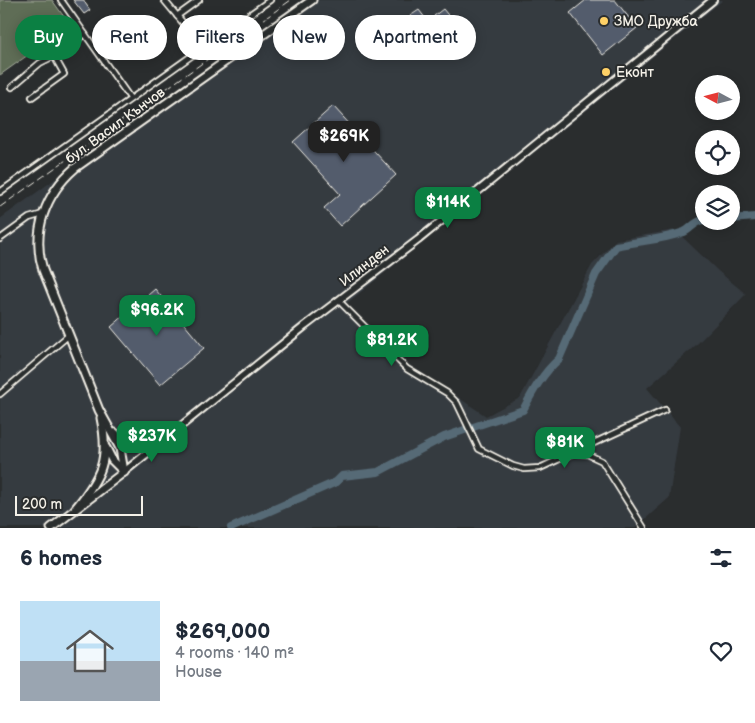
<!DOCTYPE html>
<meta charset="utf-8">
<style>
:root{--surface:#fff;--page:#f6f6f7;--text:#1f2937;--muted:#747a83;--accent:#0b8043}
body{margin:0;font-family:"Balsamiq Sans",sans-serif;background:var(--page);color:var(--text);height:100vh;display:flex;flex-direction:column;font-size:19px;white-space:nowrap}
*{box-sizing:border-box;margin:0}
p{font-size:16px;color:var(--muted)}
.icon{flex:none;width:28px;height:28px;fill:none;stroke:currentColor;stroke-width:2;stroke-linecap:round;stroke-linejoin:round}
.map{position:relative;height:528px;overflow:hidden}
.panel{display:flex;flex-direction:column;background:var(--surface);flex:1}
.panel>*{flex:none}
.top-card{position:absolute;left:15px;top:15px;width:500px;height:45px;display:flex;gap:10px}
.needle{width:32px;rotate:277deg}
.controls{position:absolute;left:695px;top:75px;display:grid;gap:10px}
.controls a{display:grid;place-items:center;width:45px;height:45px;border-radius:50%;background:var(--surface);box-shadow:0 2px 12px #0003;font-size:25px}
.scale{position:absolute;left:15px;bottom:12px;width:128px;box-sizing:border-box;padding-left:5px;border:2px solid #f4f1e8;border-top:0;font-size:14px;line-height:18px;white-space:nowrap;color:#f4f1e8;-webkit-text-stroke:4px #2a2d2e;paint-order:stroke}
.price{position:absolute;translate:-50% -42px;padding:0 11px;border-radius:10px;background:var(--accent);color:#fff;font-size:16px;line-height:32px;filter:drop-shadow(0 1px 2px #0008)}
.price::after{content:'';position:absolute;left:50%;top:30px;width:15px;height:11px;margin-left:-8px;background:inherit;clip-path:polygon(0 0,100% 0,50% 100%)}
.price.selected{background:#222;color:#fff}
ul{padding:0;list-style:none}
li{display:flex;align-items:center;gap:15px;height:125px;padding:0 20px}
li span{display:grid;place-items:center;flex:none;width:140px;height:100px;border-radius:0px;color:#555}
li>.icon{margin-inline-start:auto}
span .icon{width:60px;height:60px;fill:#fffc;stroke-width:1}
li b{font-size:21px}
h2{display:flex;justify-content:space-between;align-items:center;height:60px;padding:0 20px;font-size:21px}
.pill{padding:0 18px;border-radius:22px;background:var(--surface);box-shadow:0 2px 12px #0003;font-size:18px;line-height:45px}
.pill.selected{background:var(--accent);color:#fff}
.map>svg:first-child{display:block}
</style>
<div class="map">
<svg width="755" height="528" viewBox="0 0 755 528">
<rect width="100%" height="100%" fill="#2a2d2e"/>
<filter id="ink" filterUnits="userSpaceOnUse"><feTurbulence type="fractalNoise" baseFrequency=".02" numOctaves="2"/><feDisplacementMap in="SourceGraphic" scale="10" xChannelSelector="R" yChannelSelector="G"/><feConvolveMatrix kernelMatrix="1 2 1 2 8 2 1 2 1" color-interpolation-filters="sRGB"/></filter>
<g filter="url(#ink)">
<path fill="#363b41" d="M 302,0 L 723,0 L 346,304 L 408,364 L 486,416 L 520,398 L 592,265 L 616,240 L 675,230 L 719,272 L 746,294 L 696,345 L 647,388 L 680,427 L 669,498 L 635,528 L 0,528 L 0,219 Z"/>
<path fill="#5e6d56" stroke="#a9af9f" d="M 0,0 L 52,0 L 70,25 L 0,75 Z"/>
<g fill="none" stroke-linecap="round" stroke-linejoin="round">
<g stroke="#566b76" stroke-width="8">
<path d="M 731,219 L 755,217"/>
<path d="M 231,528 L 336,482 L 342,476 L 378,472 L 444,437 L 523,410 C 533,391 543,373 559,359 L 596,274 L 616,246 C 639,241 662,240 684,232 C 691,229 695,221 704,220"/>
</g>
</g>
<g fill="#525c6c" stroke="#f4f1e8">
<path d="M 73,0 L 83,0 L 90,10 L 84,14 Z"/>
<path d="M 586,0 L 615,0 L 637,28 L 603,55 L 570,13 Z"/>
<path d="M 443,9 L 452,20 L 443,27 L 434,16 Z"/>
<path d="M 419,10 L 436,32 L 428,38 L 410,16 Z"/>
<path d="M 333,106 L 396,175 L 340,226 L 324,208 L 340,194 L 293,142 Z"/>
<path d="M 155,289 L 204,348 L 160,385 L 111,327 Z"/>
</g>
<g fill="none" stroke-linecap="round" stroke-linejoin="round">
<g stroke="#f4f1e8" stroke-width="8">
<g id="street">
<path d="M 61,0 L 130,98"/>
<path d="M 164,0 L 203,47"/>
<path d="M 177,16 L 199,0"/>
<path d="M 12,87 L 40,63 L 54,56 L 85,34"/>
<path d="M 32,97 L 64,74 L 54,56"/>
<path d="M 0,192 L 270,0"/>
<path d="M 0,239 L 29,218 L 43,214"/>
<path d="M 339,301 L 407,369 L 447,393 L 457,403 L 479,449 L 513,466 L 524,469 L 540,468 L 665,410"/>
<path d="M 0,394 L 69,335"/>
<path d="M 577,453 L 587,454 L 602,461 L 644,528"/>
</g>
</g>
<g stroke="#f4f1e8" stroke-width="10">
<path id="secondary" d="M 124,472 L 305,326 L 418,240 L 713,0"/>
</g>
<g stroke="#f4f1e8" stroke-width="11">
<g id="primary">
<path d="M 115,433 C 130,450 148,445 167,438"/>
<path d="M 106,448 L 112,460 L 124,472"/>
<path d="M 124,472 L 120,448 L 99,410 L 43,270 C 31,231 46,193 75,168 L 312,0"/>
<path d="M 75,509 C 101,477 110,460 101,418"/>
<path d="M 51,528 L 124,472"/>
</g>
</g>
<use href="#street" stroke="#2a2d2e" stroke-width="4.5"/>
<use href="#secondary" stroke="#2a2d2e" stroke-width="6"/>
<use href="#primary" stroke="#2a2d2e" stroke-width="7"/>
<path stroke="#f4f1e8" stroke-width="1" stroke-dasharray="8 4" stroke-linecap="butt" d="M 0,207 L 291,0"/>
</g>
</g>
<g fill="#ffd166" stroke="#2a2d2e" stroke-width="2">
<circle cx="604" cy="21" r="5"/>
<circle cx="606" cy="72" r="5"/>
</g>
<g text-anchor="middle" stroke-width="4" stroke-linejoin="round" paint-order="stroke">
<g font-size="14" fill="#f4f1e8" stroke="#2a2d2e" text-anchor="start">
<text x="614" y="26">ЗМО Дружба</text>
<text x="616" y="77">Еконт</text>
</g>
<g font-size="14" fill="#f4f1e8" stroke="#2a2d2e">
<text transform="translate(115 125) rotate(-36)" y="5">бул. Васил Кънчов</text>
<text transform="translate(364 265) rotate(-38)" y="5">Илинден</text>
</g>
</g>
</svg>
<div class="controls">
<a><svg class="needle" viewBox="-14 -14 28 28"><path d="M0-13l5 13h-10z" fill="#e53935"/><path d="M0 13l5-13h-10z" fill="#747a83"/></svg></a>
<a><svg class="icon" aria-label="locate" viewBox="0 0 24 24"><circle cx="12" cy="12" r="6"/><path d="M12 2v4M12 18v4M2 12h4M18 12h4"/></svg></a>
<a><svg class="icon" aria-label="layers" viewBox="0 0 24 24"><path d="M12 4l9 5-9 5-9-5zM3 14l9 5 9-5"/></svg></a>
</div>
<div class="scale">200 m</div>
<b class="price selected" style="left:344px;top:163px">$269K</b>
<b class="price" style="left:448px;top:229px">$114K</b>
<b class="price" style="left:157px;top:337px">$96.2K</b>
<b class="price" style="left:392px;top:367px">$81.2K</b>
<b class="price" style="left:152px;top:463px">$237K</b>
<b class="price" style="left:565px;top:469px">$81K</b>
<div class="top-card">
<a class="pill selected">Buy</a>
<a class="pill">Rent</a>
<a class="pill">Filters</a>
<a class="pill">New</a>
<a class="pill">Apartment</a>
</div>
</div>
<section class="panel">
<h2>6 homes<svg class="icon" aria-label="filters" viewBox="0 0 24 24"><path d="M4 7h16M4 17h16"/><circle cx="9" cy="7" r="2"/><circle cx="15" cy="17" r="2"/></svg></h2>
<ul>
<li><span style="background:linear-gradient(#bfe0f5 60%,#9aa5b1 0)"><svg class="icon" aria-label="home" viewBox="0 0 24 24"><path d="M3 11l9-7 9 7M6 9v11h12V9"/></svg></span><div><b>$269,000</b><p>4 rooms · 140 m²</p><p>House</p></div><svg class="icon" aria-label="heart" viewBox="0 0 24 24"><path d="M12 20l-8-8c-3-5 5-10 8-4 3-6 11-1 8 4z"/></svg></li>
</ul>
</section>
